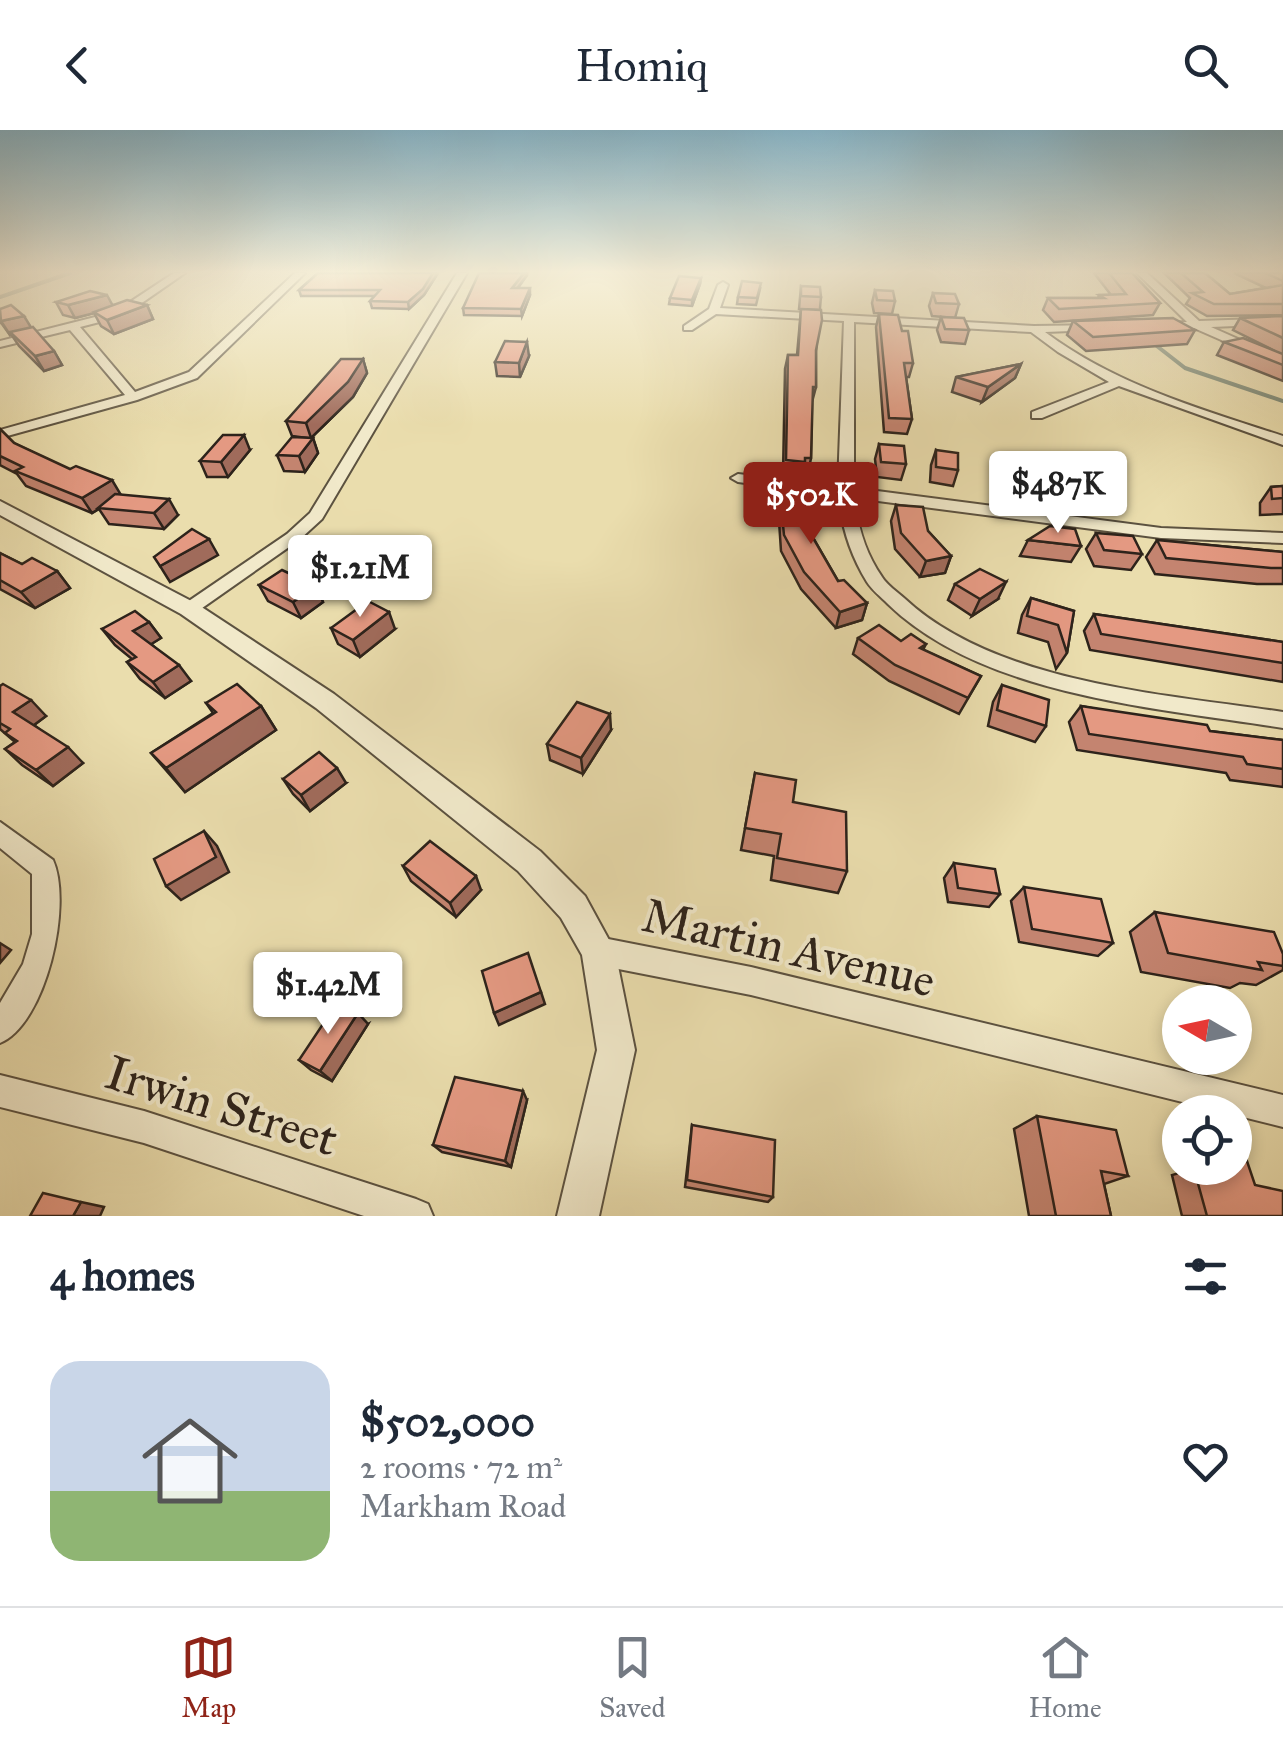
<!DOCTYPE html>
<meta charset="utf-8">
<style>
:root{--surface:#fff;--page:#f6f6f7;--text:#1f2937;--muted:#747a83;--line:#e0e1e3;--accent:#8f2418}
body{margin:0;font-family:"IM FELL Great Primer",serif;background:var(--page);color:var(--text);height:100vh;display:flex;flex-direction:column;font-size:38px;white-space:nowrap}
*{box-sizing:border-box;margin:0}
p{font-size:32px;color:var(--muted)}
.icon{flex:none;width:55px;height:55px;fill:none;stroke:currentColor;stroke-width:2;stroke-linecap:round;stroke-linejoin:round}
.map{position:relative;height:1086px;overflow:hidden}
.side{display:flex;flex-direction:column;background:var(--surface);flex:1}
.side>*{flex:none}
.needle{width:65px;rotate:279deg}
.controls{position:absolute;left:1162px;top:855px;display:grid;gap:20px}
.controls a{display:grid;place-items:center;width:90px;height:90px;border-radius:50%;background:var(--surface);box-shadow:0 5px 15px #0003;font-size:50px}
.price{position:absolute;translate:-50% -85px;padding:0 22px;border-radius:10px;background:#fff;color:#222;font-size:32px;line-height:65px;filter:drop-shadow(0 2px 5px #0008)}
.price::after{content:'';position:absolute;left:50%;top:60px;width:30px;height:22px;margin-left:-15px;background:inherit;clip-path:polygon(0 0,100% 0,50% 100%)}
.price.current{background:var(--accent);color:#fff}
ul{padding:0;list-style:none}
li{display:flex;align-items:center;gap:30px;height:250px;padding:0 50px}
li span{display:grid;place-items:center;flex:none;width:280px;height:200px;border-radius:30px;color:#555}
li>.icon{margin-inline-start:auto}
span .icon{width:120px;height:120px;fill:#fffc;stroke-width:1}
li b{font-size:42px}
h2{display:flex;justify-content:space-between;align-items:center;height:120px;padding:0 50px;font-size:42px}
header{display:flex;justify-content:space-between;align-items:center;height:130px;padding:0 50px;background:var(--surface);font-size:45px;font-weight:600}
.tab-bar{display:flex;justify-content:space-around;align-items:center;height:140px;border-top:2px solid var(--line);background:var(--surface);font-size:28px;color:var(--muted)}
.tab-bar a{display:grid;justify-items:center;gap:5px}
.tab-bar .current{color:var(--accent)}
.map>svg:first-child{display:block}
</style>
<header><svg class="icon" aria-label="back" viewBox="0 0 24 24"><path d="M15 5l-7 7 7 7"/></svg>Homiq<svg class="icon" aria-label="search" viewBox="0 0 24 24"><circle cx="10" cy="10" r="6"/><path d="M15 15l6 6"/></svg></header>
<div class="map">
<svg width="1283" height="1086" viewBox="0 0 1283 1086">
<rect width="100%" height="100%" fill="#eaddad"/>
<filter id="stains"><feTurbulence type="fractalNoise" baseFrequency=".002" numOctaves="4"/><feColorMatrix values="0 0 0 0 .2 0 0 0 0 .09 0 0 0 0 .02 0 0 0 .5 -.17"/></filter>
<radialGradient id="worn" r=".72"><stop offset=".6" stop-color="#630" stop-opacity="0"/><stop offset="1" stop-color="#630" stop-opacity=".3"/></radialGradient>
<g fill="none" stroke-linecap="round" stroke-linejoin="round">
<g stroke="#6e7f6e" stroke-width="4">
<path d="M 0,167 L 70,143"/>
<path d="M 1153,213 L 1185,238 L 1283,271"/>
</g>
<g stroke="#5c5240" stroke-width="4">
<g id="minor">
<path d="M 174,143 L 185,143 L 123,186 L 80,197 L 135,262 L 189,242 L 295,143 L 305,143 L 197,248 L 137,270 L 0,308 L 0,300 L 125,265 L 70,200 L 0,217 L 0,211 L 115,182 Z"/>
<path d="M 457,143 L 467,143 L 322,389 L 299,410 L 195,483 L 183,483 L 180,479 L 183,475 L 287,404 L 310,383 Z"/>
<path d="M 1137,143 L 1147,143 L 1199,191 L 1283,188 L 1283,194 L 1211,197 L 1283,229 L 1283,237 L 1194,198 L 1156,198 L 1155,196 L 1160,193 L 1187,192 Z"/>
<path d="M 723,152 L 728,155 L 720,178 L 1034,196 L 1100,195 L 1101,197 L 1096,200 L 1045,202 C 1116,255 1200,279 1283,306 L 1283,315 L 1119,256 L 1042,288 L 1032,288 L 1032,282 L 1109,252 L 1058,222 L 1031,202 L 854,192 L 854,358 L 1161,398 L 1283,403 L 1283,413 L 1161,408 L 855,368 C 857,395 866,424 882,447 C 887,455 897,462 904,468 C 996,554 1164,564 1283,582 L 1283,598 C 1157,578 983,566 888,474 C 881,467 872,460 867,452 C 851,426 841,396 839,366 L 738,352 L 731,348 L 738,344 L 838,356 L 844,191 L 716,184 L 692,200 L 684,200 L 684,196 L 709,179 L 718,155 Z"/>
<path d="M 0,692 L 53,730 C 73,774 46,894 0,913 L 0,873 L 23,834 L 32,804 L 32,744 L 0,718 Z"/>
<path d="M 598,807 L 751,837 L 1283,965 L 1283,997 L 751,865 L 598,835 L 588,831 L 584,821 L 588,811 Z"/>
<path d="M 0,945 L 144,981 L 416,1069 L 428,1074 L 433,1086 L 364,1086 L 144,1013 L 0,977 Z"/>
</g>
</g>
<g stroke="#5c5240" stroke-width="4">
<path id="tertiary" d="M 0,371 L 197,474 L 334,564 L 540,721 L 585,766 L 615,821 L 635,920 L 599,1086 L 557,1086 L 597,920 L 582,825 L 561,788 L 518,741 L 316,578 L 181,484 L 0,385 Z"/>
</g>
<use href="#minor" fill="#f1e9ca" fill-rule="evenodd"/>
<use href="#tertiary" fill="#f1e9ca" fill-rule="evenodd"/>
</g>
<g fill="#c48470" stroke="#2d231b" stroke-width="2.5">
<path d="M 318,143 L 438,143 L 424,165 L 409,179 L 372,178 L 370,171 L 375,166 L 301,166 L 299,160 Z"/>
<path d="M 1094,143 L 1132,143 L 1160,173 L 1153,185 L 1054,192 L 1043,180 L 1048,168 L 1098,168 L 1099,165 L 1111,165 Z"/>
<path d="M 1164,143 L 1205,143 L 1230,164 L 1266,158 L 1234,143 L 1283,143 L 1283,185 L 1207,186 L 1186,174 L 1190,168 Z"/>
<path d="M 527,145 L 518,158 L 530,165 L 522,186 L 464,185 L 463,178 Z"/>
<path d="M 701,148 L 700,154 L 692,176 L 669,174 L 670,168 Z"/>
<path d="M 801,156 L 821,167 L 816,222 L 816,257 L 812,272 L 811,328 L 808,344 L 802,344 L 802,348 L 783,346 L 785,239 L 788,225 L 797,225 L 801,179 L 818,180 L 799,179 Z"/>
<path d="M 760,159 L 756,175 L 737,174 L 738,167 Z"/>
<path d="M 875,160 L 895,171 L 892,184 L 874,183 L 872,173 Z"/>
<path d="M 933,163 L 959,174 L 955,188 L 932,186 L 929,176 Z"/>
<path d="M 56,172 L 113,175 L 147,175 L 153,189 L 114,204 L 101,196 L 94,183 L 75,188 L 63,185 Z"/>
<path d="M 0,179 L 31,198 L 54,221 L 62,235 L 44,241 L 19,216 L 11,204 L 10,205 L 2,194 L 0,192 Z"/>
<path d="M 879,184 L 902,201 L 913,233 L 909,247 L 906,247 L 912,289 L 907,304 L 884,302 L 876,197 Z"/>
<path d="M 1283,186 L 1283,251 L 1217,225 L 1224,212 L 1275,221 L 1233,200 L 1240,188 Z"/>
<path d="M 941,187 L 969,200 L 965,214 L 941,212 L 937,200 Z"/>
<path d="M 1073,191 L 1195,200 L 1187,214 L 1086,221 L 1067,205 Z"/>
<path d="M 529,226 L 520,247 L 497,246 L 495,232 Z"/>
<path d="M 363,229 L 367,243 L 353,267 L 311,308 L 313,308 L 318,323 L 305,342 L 284,341 L 277,325 L 307,308 L 292,306 L 286,291 Z"/>
<path d="M 1021,234 L 1015,248 L 982,272 L 952,262 L 956,247 Z"/>
<path d="M 0,299 L 14,313 L 121,365 L 178,385 L 164,399 L 109,394 L 99,379 L 92,383 L 26,356 L 17,344 L 0,335 Z"/>
<path d="M 879,314 L 906,334 L 901,350 L 877,347 L 875,329 Z"/>
<path d="M 250,320 L 228,347 L 207,347 L 200,331 Z"/>
<path d="M 936,320 L 958,340 L 953,356 L 930,352 L 931,335 Z"/>
<path d="M 785,346 L 804,385 L 812,406 L 838,451 L 867,473 L 862,490 L 836,498 L 801,459 L 781,421 L 779,391 L 775,390 L 778,355 L 783,356 Z"/>
<path d="M 1283,356 L 1283,384 L 1260,385 L 1260,373 L 1271,357 Z"/>
<path d="M 896,375 L 928,401 L 951,426 L 945,443 L 920,447 L 895,419 L 891,391 Z"/>
<path d="M 1096,403 L 1142,424 L 1131,440 L 1094,436 L 1086,419 Z"/>
<path d="M 1028,410 L 1081,416 L 1071,432 L 1020,426 Z"/>
<path d="M 1157,410 L 1283,422 L 1283,454 L 1257,454 L 1155,444 L 1146,427 Z"/>
<path d="M 0,423 L 22,434 L 57,441 L 70,458 L 35,478 L 0,459 Z"/>
<path d="M 955,454 L 998,469 L 972,486 L 948,470 Z"/>
<path d="M 259,455 L 316,456 L 323,472 L 301,488 L 268,471 Z"/>
<path d="M 1031,468 L 1074,481 L 1067,523 L 1056,539 L 1048,512 L 1018,503 L 1022,485 Z"/>
<path d="M 1094,484 L 1283,512 L 1283,552 L 1090,520 L 1084,501 Z"/>
<path d="M 149,492 L 161,508 L 151,514 L 191,551 L 165,568 L 140,549 L 127,532 L 132,529 L 115,515 L 102,499 Z"/>
<path d="M 331,498 L 395,499 L 360,527 L 338,514 Z"/>
<path d="M 858,508 L 926,514 L 923,520 L 981,546 L 959,584 L 889,551 L 853,524 Z"/>
<path d="M 1002,555 L 1046,596 L 1035,612 L 988,596 L 993,572 Z"/>
<path d="M 0,556 L 46,586 L 34,595 L 83,633 L 53,656 L 22,635 L 5,619 L 15,612 L 0,599 Z"/>
<path d="M 206,573 L 261,576 L 276,600 L 185,662 L 151,623 L 213,583 Z"/>
<path d="M 1081,576 L 1210,601 L 1283,610 L 1283,657 L 1230,650 L 1226,643 L 1077,620 L 1069,592 Z"/>
<path d="M 611,600 L 583,644 L 550,630 L 547,614 Z"/>
<path d="M 755,643 L 793,672 L 847,741 L 838,763 L 771,750 L 774,726 L 741,720 Z"/>
<path d="M 283,649 L 346,653 L 310,681 L 293,664 Z"/>
<path d="M 954,733 L 1000,764 L 989,777 L 948,772 L 944,748 Z"/>
<path d="M 403,736 L 481,760 L 456,787 L 411,751 Z"/>
<path d="M 1024,757 L 1113,813 L 1098,826 L 1019,812 L 1011,771 Z"/>
<path d="M 1155,782 L 1283,824 L 1283,840 L 1256,855 L 1240,853 L 1230,858 L 1141,842 L 1130,802 Z"/>
<path d="M 368,894 L 332,951 L 311,940 L 299,930 Z"/>
<path d="M 527,970 L 511,1037 L 442,1022 L 433,1015 Z"/>
<path d="M 1037,986 L 1128,1046 L 1104,1054 L 1111,1086 L 1029,1086 L 1014,999 Z"/>
<path d="M 692,995 L 773,1067 L 768,1072 L 685,1057 Z"/>
<path d="M 1192,1038 L 1235,1038 L 1255,1055 L 1283,1086 L 1182,1086 L 1172,1045 L 1193,1039 Z"/>
</g>
<g fill="#a06b5b" stroke="#2d231b" stroke-width="2.5">
<path d="M 433,143 L 438,143 L 424,165 L 409,179 L 408,172 Z"/>
<path d="M 524,143 L 527,143 L 527,145 L 513,164 L 512,158 Z"/>
<path d="M 701,148 L 700,154 L 692,176 L 692,170 Z"/>
<path d="M 530,158 L 530,165 L 522,186 L 521,179 Z"/>
<path d="M 107,165 L 114,178 L 75,188 L 68,175 Z"/>
<path d="M 147,175 L 153,189 L 114,204 L 107,190 Z"/>
<path d="M 24,186 L 32,199 L 10,205 L 1,191 Z"/>
<path d="M 527,212 L 529,226 L 520,247 L 519,233 Z"/>
<path d="M 54,221 L 62,235 L 44,241 L 35,226 Z"/>
<path d="M 363,229 L 367,243 L 353,267 L 311,308 L 306,293 Z"/>
<path d="M 1021,234 L 1015,248 L 982,272 L 988,257 Z"/>
<path d="M 244,305 L 250,320 L 228,347 L 221,332 Z"/>
<path d="M 313,308 L 318,323 L 305,342 L 299,326 Z"/>
<path d="M 112,350 L 121,365 L 92,383 L 82,368 Z"/>
<path d="M 169,369 L 178,385 L 164,399 L 154,383 Z"/>
<path d="M 209,409 L 218,425 L 170,452 L 160,436 Z"/>
<path d="M 951,426 L 945,443 L 920,447 L 926,431 Z"/>
<path d="M 57,441 L 70,458 L 35,478 L 21,462 Z"/>
<path d="M 1006,452 L 998,469 L 972,486 L 980,469 Z"/>
<path d="M 316,456 L 323,472 L 301,488 L 293,472 Z"/>
<path d="M 867,473 L 862,490 L 836,498 L 840,482 Z"/>
<path d="M 389,482 L 395,499 L 360,527 L 353,510 Z"/>
<path d="M 149,492 L 161,508 L 145,518 L 133,501 Z"/>
<path d="M 179,535 L 191,551 L 165,568 L 153,552 Z"/>
<path d="M 31,570 L 46,586 L 30,598 L 13,582 Z"/>
<path d="M 261,576 L 276,600 L 185,662 L 166,638 Z"/>
<path d="M 610,584 L 611,600 L 583,644 L 581,628 Z"/>
<path d="M 68,617 L 83,633 L 53,656 L 36,640 Z"/>
<path d="M 337,638 L 346,653 L 310,681 L 301,665 Z"/>
<path d="M 204,701 L 217,716 L 229,742 L 181,770 L 166,756 Z"/>
<path d="M 476,746 L 481,760 L 456,787 L 450,773 Z"/>
<path d="M 0,813 L 11,820 L 0,833 Z"/>
<path d="M 541,862 L 545,874 L 499,895 L 494,883 Z"/>
<path d="M 358,883 L 368,894 L 332,951 L 320,941 Z"/>
<path d="M 523,961 L 527,970 L 511,1037 L 505,1031 Z"/>
<path d="M 81,1072 L 104,1077 L 100,1086 L 73,1086 Z"/>
</g>
<g fill="#e49982" stroke="#2d231b" stroke-width="2.5">
<path d="M 318,143 L 433,143 L 423,159 L 408,172 L 370,171 L 380,160 L 299,160 Z"/>
<path d="M 479,143 L 524,143 L 512,158 L 530,158 L 521,179 L 463,178 Z"/>
<path d="M 1109,143 L 1132,143 L 1160,173 L 1059,179 L 1048,168 L 1104,168 L 1099,165 L 1126,164 Z"/>
<path d="M 1181,143 L 1205,143 L 1230,164 L 1283,155 L 1283,174 L 1214,174 L 1192,163 L 1203,162 Z"/>
<path d="M 1265,143 L 1283,143 L 1283,151 Z"/>
<path d="M 679,146 L 701,148 L 692,170 L 670,168 Z"/>
<path d="M 742,151 L 761,153 L 757,168 L 738,167 Z"/>
<path d="M 801,156 L 820,157 L 821,167 L 801,166 Z"/>
<path d="M 875,160 L 893,161 L 895,171 L 877,170 Z"/>
<path d="M 90,161 L 107,165 L 68,175 L 56,172 Z"/>
<path d="M 933,163 L 955,164 L 959,174 L 936,173 Z"/>
<path d="M 127,170 L 147,175 L 107,190 L 94,182 Z"/>
<path d="M 11,175 L 24,186 L 1,191 L 0,179 Z"/>
<path d="M 801,179 L 821,180 L 822,190 L 816,220 L 816,257 L 813,257 L 811,328 L 805,328 L 805,332 L 786,330 L 788,225 L 798,225 Z"/>
<path d="M 879,184 L 898,185 L 902,201 L 908,201 L 913,233 L 904,233 L 912,289 L 889,288 Z"/>
<path d="M 1283,186 L 1283,208 L 1240,188 Z"/>
<path d="M 941,187 L 964,188 L 969,200 L 945,199 Z"/>
<path d="M 1173,188 L 1195,200 L 1093,207 L 1073,191 Z"/>
<path d="M 33,197 L 54,221 L 35,226 L 10,202 Z"/>
<path d="M 1243,208 L 1283,224 L 1283,235 L 1224,212 Z"/>
<path d="M 505,211 L 527,212 L 519,233 L 495,232 Z"/>
<path d="M 341,229 L 363,229 L 348,252 L 306,293 L 286,291 Z"/>
<path d="M 1021,234 L 988,257 L 956,247 Z"/>
<path d="M 0,299 L 14,313 L 70,339 L 76,336 L 112,350 L 82,368 L 15,341 L 23,337 L 0,326 Z"/>
<path d="M 223,305 L 244,305 L 221,332 L 200,331 Z"/>
<path d="M 292,307 L 313,308 L 299,326 L 277,325 Z"/>
<path d="M 879,314 L 904,316 L 906,334 L 881,332 Z"/>
<path d="M 936,320 L 958,323 L 958,340 L 936,337 Z"/>
<path d="M 785,346 L 805,349 L 804,385 L 810,385 L 812,406 L 838,451 L 844,450 L 867,473 L 840,482 L 804,442 L 784,405 L 781,374 L 777,374 L 778,355 L 785,356 Z"/>
<path d="M 1283,356 L 1283,368 L 1272,369 L 1271,357 Z"/>
<path d="M 115,364 L 169,369 L 154,383 L 98,378 Z"/>
<path d="M 896,375 L 923,377 L 928,401 L 951,426 L 926,431 L 901,403 Z"/>
<path d="M 1050,396 L 1075,399 L 1081,416 L 1028,410 Z"/>
<path d="M 192,399 L 209,409 L 160,436 L 154,427 Z"/>
<path d="M 1096,403 L 1133,406 L 1142,424 L 1104,420 Z"/>
<path d="M 1157,410 L 1283,422 L 1283,438 L 1271,438 L 1166,428 Z"/>
<path d="M 0,423 L 22,434 L 32,428 L 57,441 L 21,462 L 0,450 Z"/>
<path d="M 980,439 L 1006,452 L 980,469 L 955,454 Z"/>
<path d="M 282,440 L 316,456 L 293,472 L 259,455 Z"/>
<path d="M 1031,468 L 1074,481 L 1067,523 L 1058,495 L 1027,486 Z"/>
<path d="M 368,471 L 389,482 L 353,510 L 331,498 Z"/>
<path d="M 135,481 L 149,492 L 133,501 L 179,535 L 153,552 L 127,532 L 136,527 L 102,499 Z"/>
<path d="M 1094,484 L 1283,512 L 1283,533 L 1101,504 Z"/>
<path d="M 879,495 L 901,511 L 911,504 L 926,514 L 920,518 L 981,546 L 968,568 L 895,535 L 858,508 Z"/>
<path d="M 3,554 L 31,570 L 13,582 L 68,617 L 36,640 L 5,619 L 17,611 L 5,603 L 10,599 L 0,593 L 0,556 Z"/>
<path d="M 237,554 L 261,576 L 166,638 L 151,623 L 216,582 L 206,573 Z"/>
<path d="M 1002,555 L 1049,570 L 1046,596 L 997,580 Z"/>
<path d="M 577,572 L 610,584 L 581,628 L 547,614 Z"/>
<path d="M 1081,576 L 1207,595 L 1210,601 L 1283,610 L 1283,639 L 1247,634 L 1243,627 L 1089,604 Z"/>
<path d="M 319,622 L 337,638 L 301,665 L 283,649 Z"/>
<path d="M 755,643 L 796,650 L 793,672 L 846,682 L 847,741 L 777,728 L 781,704 L 745,698 Z"/>
<path d="M 204,701 L 216,727 L 166,756 L 154,729 Z"/>
<path d="M 430,711 L 476,746 L 450,773 L 403,736 Z"/>
<path d="M 954,733 L 995,739 L 1000,764 L 958,758 Z"/>
<path d="M 1024,757 L 1101,769 L 1113,813 L 1032,799 Z"/>
<path d="M 1155,782 L 1274,802 L 1283,824 L 1283,836 L 1258,832 L 1262,840 L 1168,823 Z"/>
<path d="M 528,823 L 541,862 L 494,883 L 482,841 Z"/>
<path d="M 337,873 L 358,883 L 320,941 L 299,930 Z"/>
<path d="M 455,947 L 523,961 L 505,1031 L 433,1015 Z"/>
<path d="M 1037,986 L 1116,1000 L 1128,1046 L 1101,1041 L 1111,1086 L 1056,1086 Z"/>
<path d="M 692,995 L 775,1010 L 773,1067 L 687,1050 Z"/>
<path d="M 1235,1026 L 1246,1028 L 1255,1055 L 1283,1061 L 1283,1086 L 1207,1086 L 1194,1039 L 1220,1045 L 1218,1038 L 1235,1038 Z"/>
<path d="M 43,1063 L 81,1072 L 73,1086 L 30,1086 Z"/>
</g>
<linearGradient id="sky" x2="0" y2="1"><stop stop-color="#88b8cd"/><stop offset="0.48" stop-color="#f6f0da"/><stop offset="1" stop-color="#f6f0da" stop-opacity="0"/></linearGradient>
<rect width="1283" height="295" fill="url(#sky)"/>
<g text-anchor="middle" stroke-width="8" stroke-linejoin="round" paint-order="stroke">
<g font-size="48" fill="#2d231b" stroke="#f1e9ca">
<text transform="translate(789 817) rotate(13)" y="17">Martin Avenue</text>
<text transform="translate(222 975) rotate(17)" y="17">Irwin Street</text>
</g>
</g>
<rect width="100%" height="100%" filter="url(#stains)"/>
<rect width="100%" height="100%" fill="url(#worn)"/>
</svg>
<div class="controls">
<a><svg class="needle" viewBox="-14 -14 28 28"><path d="M0-13l5 13h-10z" fill="#e53935"/><path d="M0 13l5-13h-10z" fill="#747a83"/></svg></a>
<a><svg class="icon" aria-label="locate" viewBox="0 0 24 24"><circle cx="12" cy="12" r="6"/><path d="M12 2v4M12 18v4M2 12h4M18 12h4"/></svg></a>
</div>
<b class="price" style="left:1058px;top:406px">$487K</b>
<b class="price current" style="left:811px;top:417px">$502K</b>
<b class="price" style="left:360px;top:490px">$1.21M</b>
<b class="price" style="left:328px;top:907px">$1.42M</b>
</div>
<section class="side">
<h2>4 homes<svg class="icon" aria-label="filters" viewBox="0 0 24 24"><path d="M4 7h16M4 17h16"/><circle cx="9" cy="7" r="2"/><circle cx="15" cy="17" r="2"/></svg></h2>
<ul>
<li><span style="background:linear-gradient(#c9d6e8 65%,#8fb573 0)"><svg class="icon" aria-label="home" viewBox="0 0 24 24"><path d="M3 11l9-7 9 7M6 9v11h12V9"/></svg></span><div><b>$502,000</b><p>2 rooms · 72 m²</p><p>Markham Road</p></div><svg class="icon" aria-label="heart" viewBox="0 0 24 24"><path d="M12 20l-8-8c-3-5 5-10 8-4 3-6 11-1 8 4z"/></svg></li>
</ul>
</section>
<nav class="tab-bar">
<a class="current"><svg class="icon" aria-label="map" viewBox="0 0 24 24"><path d="M3 6l6-2 6 2 6-2v14l-6 2-6-2-6 2zM9 4v14M15 6v14"/></svg>Map</a>
<a><svg class="icon" aria-label="saved" viewBox="0 0 24 24"><path d="M7 4h10v16l-5-4-5 4z"/></svg>Saved</a>
<a><svg class="icon" aria-label="home" viewBox="0 0 24 24"><path d="M3 11l9-7 9 7M6 9v11h12V9"/></svg>Home</a>
</nav>
